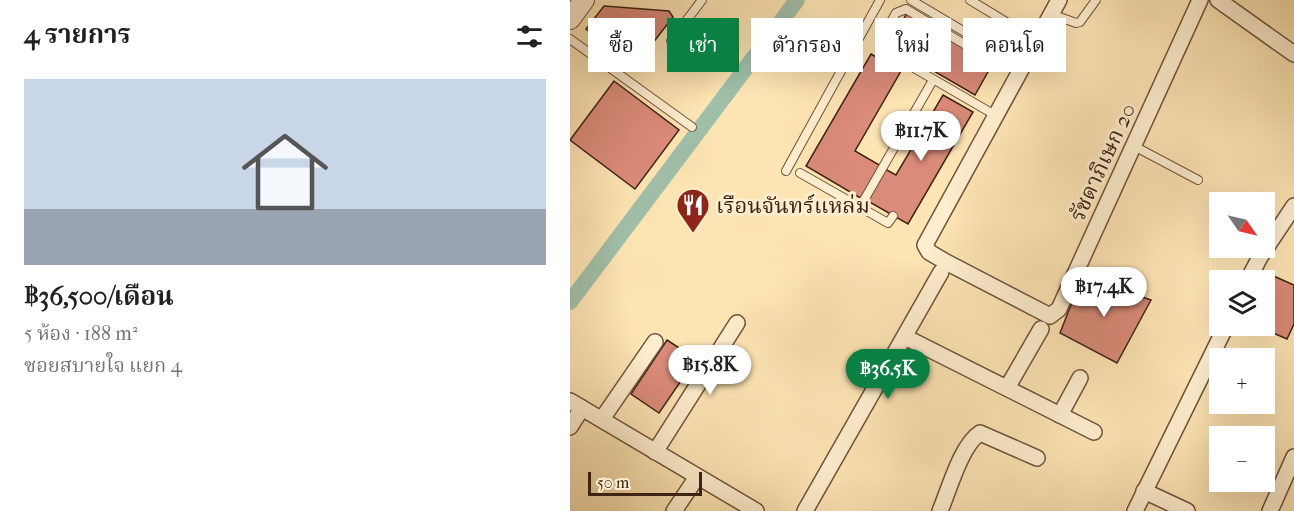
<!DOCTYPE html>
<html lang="th">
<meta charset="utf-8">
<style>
:root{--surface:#fff;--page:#f6f6f6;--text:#202124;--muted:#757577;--line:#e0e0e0;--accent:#0b8043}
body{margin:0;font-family:"IM FELL French Canon","Noto Serif Thai",serif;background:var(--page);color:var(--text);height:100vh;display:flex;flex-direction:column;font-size:22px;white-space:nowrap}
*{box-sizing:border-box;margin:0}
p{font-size:20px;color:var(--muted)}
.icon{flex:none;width:33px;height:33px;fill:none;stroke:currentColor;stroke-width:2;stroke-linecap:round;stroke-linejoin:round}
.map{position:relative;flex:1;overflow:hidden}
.drawer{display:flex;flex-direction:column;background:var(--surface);width:570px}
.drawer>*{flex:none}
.guide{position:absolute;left:18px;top:18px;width:570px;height:54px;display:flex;gap:12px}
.needle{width:39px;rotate:124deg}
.tools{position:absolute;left:639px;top:192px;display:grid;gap:12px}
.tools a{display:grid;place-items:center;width:66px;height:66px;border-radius:0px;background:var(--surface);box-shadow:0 6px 24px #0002;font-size:30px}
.scale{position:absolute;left:18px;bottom:15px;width:114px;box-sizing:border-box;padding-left:6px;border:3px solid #3f2313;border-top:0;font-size:16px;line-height:21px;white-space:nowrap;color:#3f2313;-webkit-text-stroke:4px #feedce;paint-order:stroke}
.price{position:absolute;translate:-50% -51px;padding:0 14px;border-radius:21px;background:#fff;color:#222;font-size:20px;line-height:39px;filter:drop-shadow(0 2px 3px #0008)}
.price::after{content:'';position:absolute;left:50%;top:36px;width:18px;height:14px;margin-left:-9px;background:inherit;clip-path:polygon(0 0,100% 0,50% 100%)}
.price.current{background:var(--accent);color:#fff}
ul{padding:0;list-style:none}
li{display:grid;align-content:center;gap:12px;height:318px;padding:0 24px}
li+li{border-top:2px solid var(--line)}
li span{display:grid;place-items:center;height:186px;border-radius:0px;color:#555}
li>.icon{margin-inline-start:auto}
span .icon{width:108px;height:108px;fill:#fffc;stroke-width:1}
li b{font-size:26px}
h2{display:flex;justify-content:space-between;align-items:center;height:72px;padding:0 24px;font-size:26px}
.pill{padding:0 21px;border-radius:0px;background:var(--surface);box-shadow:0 6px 24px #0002;font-size:21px;line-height:54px}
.pill.current{background:var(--accent);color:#fff}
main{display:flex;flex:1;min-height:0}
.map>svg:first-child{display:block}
</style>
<main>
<section class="drawer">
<h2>4 รายการ<svg class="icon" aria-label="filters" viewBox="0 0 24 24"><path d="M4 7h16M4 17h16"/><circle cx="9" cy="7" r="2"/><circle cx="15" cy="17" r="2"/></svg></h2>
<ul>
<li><span style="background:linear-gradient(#c9d6e8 70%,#9aa5b1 0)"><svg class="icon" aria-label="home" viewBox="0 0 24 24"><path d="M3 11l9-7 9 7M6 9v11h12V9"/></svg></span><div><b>฿36,500/เดือน</b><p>5 ห้อง · 188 m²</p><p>ซอยสบายใจ แยก 4</p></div></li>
</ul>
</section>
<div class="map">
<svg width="724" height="511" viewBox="0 0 724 511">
<rect width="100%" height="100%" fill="#fde4b3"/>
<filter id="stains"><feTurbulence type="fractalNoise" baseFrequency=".00333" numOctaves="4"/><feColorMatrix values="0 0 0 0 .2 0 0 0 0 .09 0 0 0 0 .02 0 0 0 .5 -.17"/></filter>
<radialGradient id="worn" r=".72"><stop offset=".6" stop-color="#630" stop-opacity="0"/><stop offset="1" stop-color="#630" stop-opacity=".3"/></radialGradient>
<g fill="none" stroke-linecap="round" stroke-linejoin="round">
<path stroke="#a0bfa9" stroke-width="16" d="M 0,302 L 227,0"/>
</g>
<g fill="#da8b79" stroke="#3f2313" stroke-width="1.5">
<path d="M 34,6 L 99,11 L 103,17 L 65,66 L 16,29 Z"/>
<path d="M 337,13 L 423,63 L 405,95 L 319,45 Z"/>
<path d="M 301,54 L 331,71 L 285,151 L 311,166 L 292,199 L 236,166 Z"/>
<path d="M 44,81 L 109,130 L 65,189 L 0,140 Z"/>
<path d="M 373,95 L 403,112 L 338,224 L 296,200 L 315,169 L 326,175 Z"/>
<path d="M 697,273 L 724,285 L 724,324 L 717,339 L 687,326 L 694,326 L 693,280 Z"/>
<path d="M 512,277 L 581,300 L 547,363 L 490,333 Z"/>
<path d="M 97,340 L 126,359 L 89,413 L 61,394 Z"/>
</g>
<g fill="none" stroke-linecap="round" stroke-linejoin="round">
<g stroke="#6e533b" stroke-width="10">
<g id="service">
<path d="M 341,0 L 452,66"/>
<path d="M 400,0 L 466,40"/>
<path d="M 481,14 L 506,23 L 510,22 L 526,0"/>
<path d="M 0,39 L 122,127"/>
<path d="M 101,41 L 132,0"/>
<path d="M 419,59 L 336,9 L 326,13 L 310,40 L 313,50 L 425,115"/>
<path d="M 564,146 L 628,180"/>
<path d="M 216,171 L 310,0"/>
<path d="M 230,173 L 318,223 L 323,216"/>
<path d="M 290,207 L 363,80"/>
</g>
</g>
<g stroke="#6e533b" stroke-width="18">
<g id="minor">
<path d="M 489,0 L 355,245 L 359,252 L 376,262 L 480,316 L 489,309 L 630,0"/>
<path d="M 648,0 L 724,54"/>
<path d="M 678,280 L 690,257 L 724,206"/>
<path d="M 335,337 L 524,432"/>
<path d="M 437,388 L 471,329"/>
<path d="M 0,401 L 186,511"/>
<path d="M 490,415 L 510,378"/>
<path d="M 32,419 L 85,342"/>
<path d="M 0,427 L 12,408"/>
<path d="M 85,452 L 167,323"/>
<path d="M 574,491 L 617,511"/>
<path d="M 104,511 L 127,477"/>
<path d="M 235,511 L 371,272"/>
<path d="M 370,511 C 379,490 391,445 410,433 L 467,458"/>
<path d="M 565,511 L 656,326"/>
<path d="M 700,511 L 724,457"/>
</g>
</g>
<g stroke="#6e533b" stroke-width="22">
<path id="tertiary" d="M 0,19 L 14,0"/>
</g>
<use href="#service" stroke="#feedce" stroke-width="8"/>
<use href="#minor" stroke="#feedce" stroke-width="15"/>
<use href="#tertiary" stroke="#feedce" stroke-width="20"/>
</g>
<defs>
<g id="restaurant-pin" transform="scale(1.725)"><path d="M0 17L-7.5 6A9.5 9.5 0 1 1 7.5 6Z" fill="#8f2418" stroke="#feedce"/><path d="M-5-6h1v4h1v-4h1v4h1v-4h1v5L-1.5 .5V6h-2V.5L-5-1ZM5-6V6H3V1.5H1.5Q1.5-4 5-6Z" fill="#fff"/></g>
</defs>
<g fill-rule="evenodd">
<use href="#restaurant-pin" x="123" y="205"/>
</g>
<g text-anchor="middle" stroke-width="6" stroke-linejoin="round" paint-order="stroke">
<g font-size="22" fill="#3f2313" stroke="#feedce">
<text transform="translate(532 162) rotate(-65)" y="8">รัชดาภิเษก 20</text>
</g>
<g font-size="22" fill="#3f2313" stroke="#feedce" text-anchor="start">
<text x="146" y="213">เรือนจันทร์แหล่ม</text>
</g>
</g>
<rect width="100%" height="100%" filter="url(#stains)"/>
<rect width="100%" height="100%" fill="url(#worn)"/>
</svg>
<div class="tools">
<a><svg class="needle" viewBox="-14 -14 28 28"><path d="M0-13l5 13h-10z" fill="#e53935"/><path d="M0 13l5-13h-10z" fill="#757577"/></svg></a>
<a><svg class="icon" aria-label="layers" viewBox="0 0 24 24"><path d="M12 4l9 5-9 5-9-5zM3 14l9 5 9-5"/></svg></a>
<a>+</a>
<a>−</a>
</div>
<div class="scale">50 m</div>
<b class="price" style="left:351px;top:162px">฿11.7K</b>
<b class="price" style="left:534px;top:318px">฿17.4K</b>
<b class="price" style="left:140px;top:396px">฿15.8K</b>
<b class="price current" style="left:318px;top:400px">฿36.5K</b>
<div class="guide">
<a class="pill">ซื้อ</a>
<a class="pill current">เช่า</a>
<a class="pill">ตัวกรอง</a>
<a class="pill">ใหม่</a>
<a class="pill">คอนโด</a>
</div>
</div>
</main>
